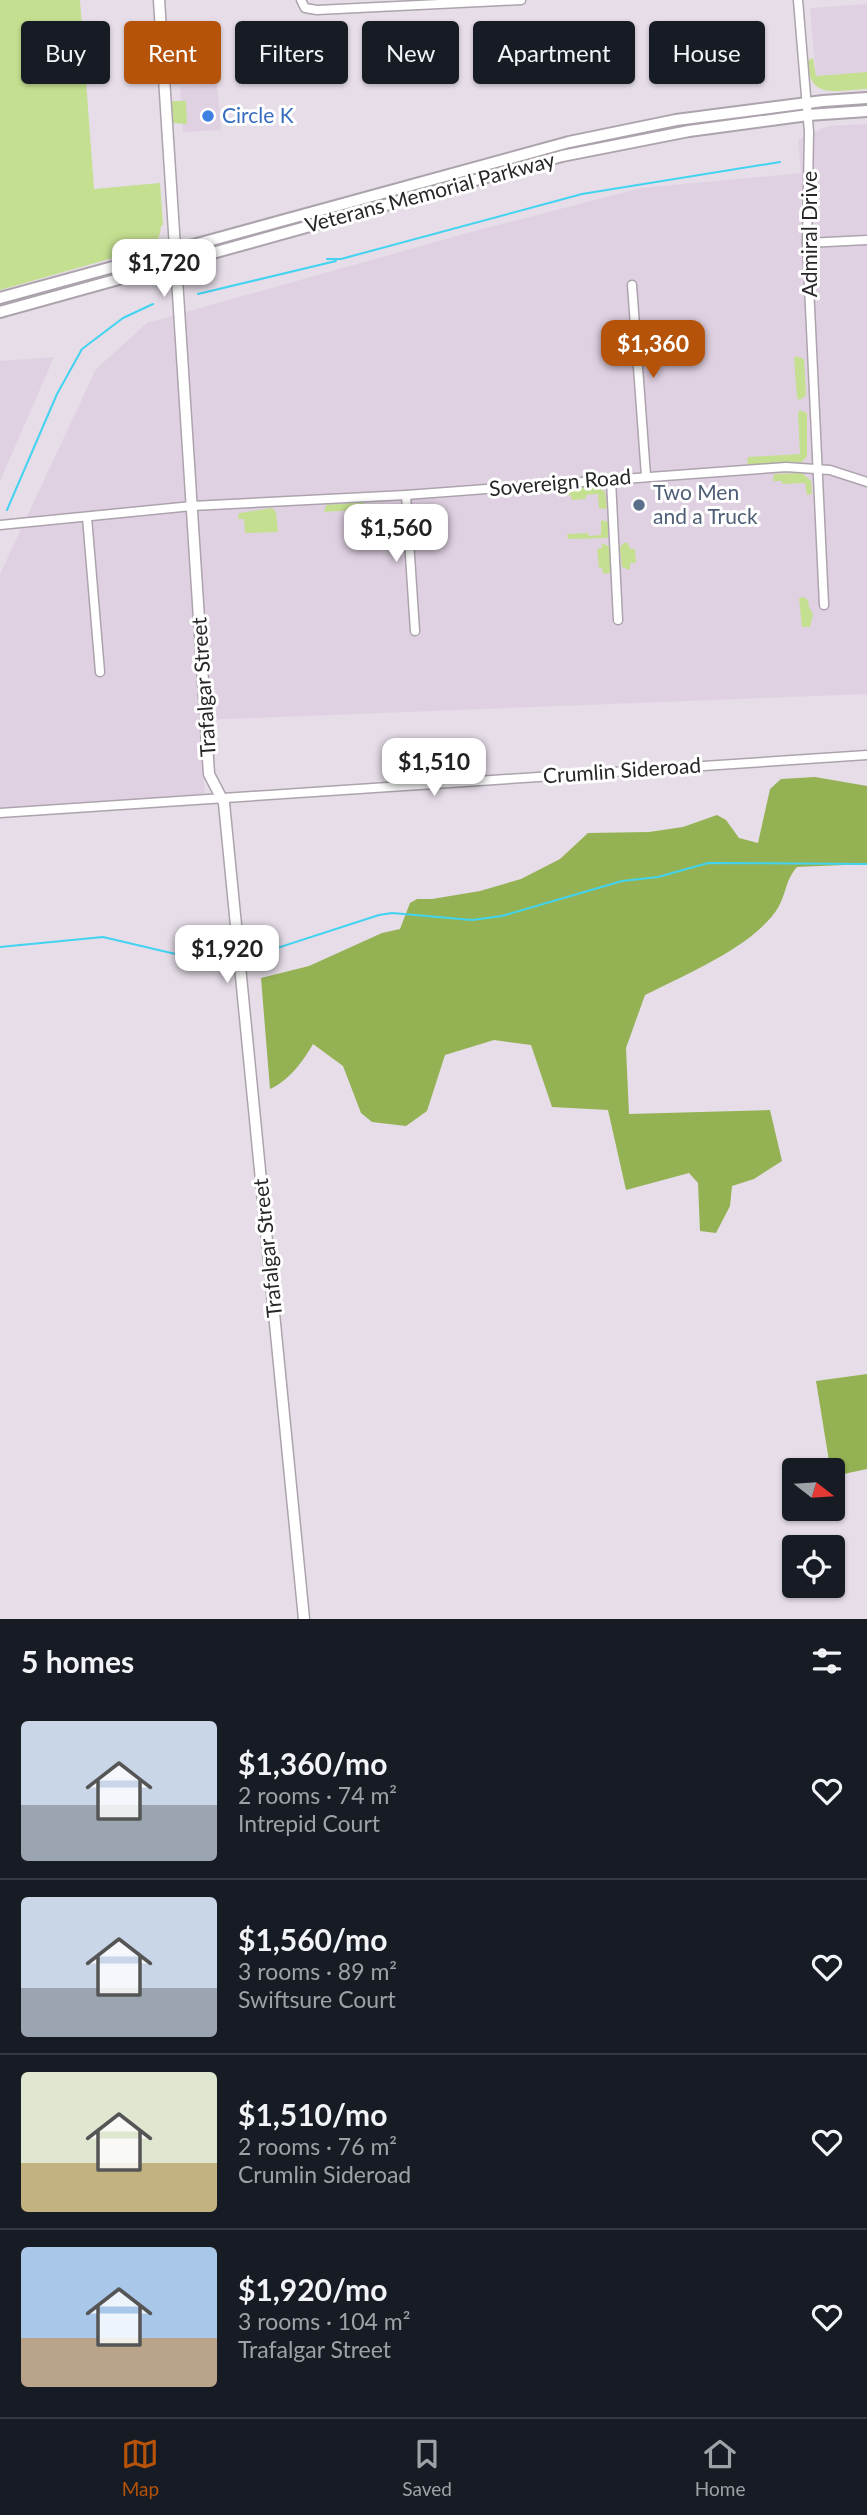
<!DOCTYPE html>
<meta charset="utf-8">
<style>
:root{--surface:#171b24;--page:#242831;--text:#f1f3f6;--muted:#9ea1a6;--line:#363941;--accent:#b45309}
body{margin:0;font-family:Lato,sans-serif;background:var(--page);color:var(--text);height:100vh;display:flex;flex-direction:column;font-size:26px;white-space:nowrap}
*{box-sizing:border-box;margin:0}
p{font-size:23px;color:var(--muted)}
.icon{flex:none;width:38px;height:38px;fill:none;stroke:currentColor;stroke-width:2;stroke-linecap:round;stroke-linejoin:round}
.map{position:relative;height:1619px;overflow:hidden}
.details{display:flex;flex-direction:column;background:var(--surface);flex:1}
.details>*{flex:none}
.guide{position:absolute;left:21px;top:21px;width:826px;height:63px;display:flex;gap:14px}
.needle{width:46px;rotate:107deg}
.tools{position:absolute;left:782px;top:1458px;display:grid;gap:14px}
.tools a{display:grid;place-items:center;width:63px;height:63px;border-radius:7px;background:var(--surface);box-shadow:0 2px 5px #0004;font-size:35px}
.price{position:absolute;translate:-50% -60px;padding:0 16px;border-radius:14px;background:#fff;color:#222;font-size:23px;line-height:46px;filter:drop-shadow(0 2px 4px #0008)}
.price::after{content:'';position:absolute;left:50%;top:42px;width:21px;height:16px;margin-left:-10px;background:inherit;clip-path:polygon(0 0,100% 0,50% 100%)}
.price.on{background:var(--accent);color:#fff}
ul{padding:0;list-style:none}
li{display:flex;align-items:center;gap:21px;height:175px;padding:0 21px}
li+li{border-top:2px solid var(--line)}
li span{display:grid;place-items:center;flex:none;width:196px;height:140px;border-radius:7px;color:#555}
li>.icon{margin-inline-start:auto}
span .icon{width:84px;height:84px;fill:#fffc;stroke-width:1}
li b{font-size:30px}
h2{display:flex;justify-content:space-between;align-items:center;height:84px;padding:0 21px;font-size:30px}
.pill{padding:0 24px;border-radius:7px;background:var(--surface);box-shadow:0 2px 5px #0004;font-size:24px;line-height:63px}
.pill.on{background:var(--accent);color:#fff}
.menu{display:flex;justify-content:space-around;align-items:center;height:98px;border-top:2px solid var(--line);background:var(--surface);font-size:19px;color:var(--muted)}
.menu a{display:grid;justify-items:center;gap:4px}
.menu .on{color:var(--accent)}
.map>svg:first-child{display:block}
</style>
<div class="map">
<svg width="867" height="1619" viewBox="0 0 867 1619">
<rect width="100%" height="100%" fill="#e6dde8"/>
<g fill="#e0d1e2">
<path d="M 867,4 L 867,72 L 816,76 L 810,8 Z"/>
<path d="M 217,84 L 221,130 L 183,132 L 180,86 Z"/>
<path d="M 867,124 L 867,694 L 201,720 L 205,795 L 0,809 L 0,574 L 96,369 L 147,323 L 467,233 L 641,188 L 801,173 L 798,140 L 828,126 Z"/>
<path d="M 54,357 L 0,481 L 0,361 Z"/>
</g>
<g fill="#c4df90">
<path d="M 0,0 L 80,0 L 94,189 L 160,183 L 163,225 L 161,226 C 160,238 157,242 148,248 L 0,290 Z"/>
<path d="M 813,58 L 816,76 L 867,72 L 867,89 C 837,90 809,101 807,61 Z"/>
<path d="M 173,101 L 186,101 L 187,124 L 172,123 L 171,103 Z"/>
<path d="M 796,356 L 804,359 L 806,395 L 800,400 L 797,398 L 794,358 Z"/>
<path d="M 800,410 L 807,413 L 807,456 L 802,462 L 750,465 L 747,463 L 748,457 L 800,454 L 798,413 Z"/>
<path d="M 802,473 L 811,481 L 812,494 L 807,495 L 805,483 L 782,484 L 782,481 L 773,481 L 774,474 Z"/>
<path d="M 596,486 L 605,492 L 607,507 L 605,509 L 599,508 L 598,494 L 586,495 L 586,499 L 572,500 L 571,495 L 563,496 L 564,488 Z"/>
<path d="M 363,502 L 368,509 L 324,512 L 326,505 Z"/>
<path d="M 272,508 L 276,512 L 278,532 L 245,533 L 244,519 L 238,519 L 239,513 Z"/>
<path d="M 601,520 L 609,522 L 608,538 L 568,539 L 567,534 L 588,533 L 589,536 L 601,535 Z"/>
<path d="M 602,543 L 610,547 L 612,570 L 610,573 L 603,574 L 602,568 L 599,568 L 597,549 L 602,548 Z"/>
<path d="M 624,543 L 628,543 L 630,549 L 635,549 L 636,563 L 630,563 L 630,570 L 622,567 L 620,547 Z"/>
<path d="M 803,597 L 808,600 L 809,607 L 813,614 L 810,627 L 802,627 L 799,598 Z"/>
</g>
<g fill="#94b254">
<path d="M 815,777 L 867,786 L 867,864 L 797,867 C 785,881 787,891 779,906 C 757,945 684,975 645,995 L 626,1048 L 629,1114 L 770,1110 L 782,1161 L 754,1179 L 732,1186 L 730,1206 L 716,1233 L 700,1231 L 698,1183 L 689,1173 L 626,1190 L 608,1110 L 552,1107 L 531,1045 L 494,1040 L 445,1055 L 427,1111 L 406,1126 L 372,1122 L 361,1113 L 343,1066 L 313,1044 C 303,1061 290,1080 270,1089 L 261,978 L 309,966 L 382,933 L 400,929 L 410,903 L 417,899 L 432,899 L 480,891 L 521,879 L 560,859 L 588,833 L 649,832 L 683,827 L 717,815 L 726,820 L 739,838 L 758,843 L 770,789 L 781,779 Z"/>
<path d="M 867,1374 L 867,1469 L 839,1475 L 830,1467 L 816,1381 Z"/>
</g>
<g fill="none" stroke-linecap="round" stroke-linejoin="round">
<g stroke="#41d3f0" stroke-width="2">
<path d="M 327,259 L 341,259 L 582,194 L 780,162"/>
<path d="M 198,294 L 336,261"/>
<path d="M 7,510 L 57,394 L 82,349 L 123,318 L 153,304"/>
<path d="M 0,947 L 103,937 L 184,956 L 234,959"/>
<path d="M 243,959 L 379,915 L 392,913 L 472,920 L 502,916 L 622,881 L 658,877 L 708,863 L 867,864"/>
</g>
<g stroke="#aca3ad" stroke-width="11">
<g id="minor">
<path d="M 301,0 L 305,8 L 317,10 L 521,0"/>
<path d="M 798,0 L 809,132 L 807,243 L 824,605"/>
<path d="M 807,243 L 867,240"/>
<path d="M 632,285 L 646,476"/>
<path d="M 611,480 L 618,620"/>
<path d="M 406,495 L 415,631"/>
<path d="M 87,517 L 100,672"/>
<path d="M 0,525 L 192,506 L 406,495 L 786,467 L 830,470 L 867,482"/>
<path d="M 0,813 L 867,755"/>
</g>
</g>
<g stroke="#aca3ad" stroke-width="13">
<path id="major" d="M 159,0 L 209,774 L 224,803 L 304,1619"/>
</g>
<g stroke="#aca3ad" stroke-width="14">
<g id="highway">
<path d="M 0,298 L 569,142 L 676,120 L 823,101 L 867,98"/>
<path d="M 0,312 L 562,156 L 689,131 L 808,115 L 867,111"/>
</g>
</g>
<use href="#minor" stroke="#fff" stroke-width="8"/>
<use href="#major" stroke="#fff" stroke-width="10"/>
<use href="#highway" stroke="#fff" stroke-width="10"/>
</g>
<circle fill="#3f7fe0" stroke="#fff" stroke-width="2.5" cx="208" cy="116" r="7"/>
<circle fill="#5c6f8a" stroke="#fff" stroke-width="2.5" cx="639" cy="505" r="7"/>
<g text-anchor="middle" stroke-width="6" stroke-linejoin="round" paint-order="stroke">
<g font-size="21" fill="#366cbe" stroke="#fff" text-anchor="start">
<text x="222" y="123">Circle K</text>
</g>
<g font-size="21" fill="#29262a" stroke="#fff">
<text transform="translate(430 193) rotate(-15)" y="7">Veterans Memorial Parkway</text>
<text transform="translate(810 234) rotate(-90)" y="7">Admiral Drive</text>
<text transform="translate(560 483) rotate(-5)" y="7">Sovereign Road</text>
<text transform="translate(204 687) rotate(-94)" y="7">Trafalgar Street</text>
<text transform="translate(622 771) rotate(-4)" y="7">Crumlin Sideroad</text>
<text transform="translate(268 1248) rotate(-96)" y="7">Trafalgar Street</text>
</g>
<g font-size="21" fill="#4e5e75" stroke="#fff" text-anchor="start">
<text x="653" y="500">Two Men<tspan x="653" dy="24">and a Truck</tspan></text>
</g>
</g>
</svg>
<div class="tools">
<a><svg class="needle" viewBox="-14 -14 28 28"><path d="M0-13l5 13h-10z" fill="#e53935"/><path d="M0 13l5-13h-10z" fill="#9ea1a6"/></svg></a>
<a><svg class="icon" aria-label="locate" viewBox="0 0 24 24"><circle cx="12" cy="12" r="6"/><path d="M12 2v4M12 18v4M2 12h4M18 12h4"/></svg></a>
</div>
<b class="price" style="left:164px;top:299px">$1,720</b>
<b class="price on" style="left:653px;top:380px">$1,360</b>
<b class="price" style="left:396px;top:564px">$1,560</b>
<b class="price" style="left:434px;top:798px">$1,510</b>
<b class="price" style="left:227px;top:985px">$1,920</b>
<div class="guide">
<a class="pill">Buy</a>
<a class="pill on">Rent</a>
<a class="pill">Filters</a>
<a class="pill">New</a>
<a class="pill">Apartment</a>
<a class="pill">House</a>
</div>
</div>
<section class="details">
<h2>5 homes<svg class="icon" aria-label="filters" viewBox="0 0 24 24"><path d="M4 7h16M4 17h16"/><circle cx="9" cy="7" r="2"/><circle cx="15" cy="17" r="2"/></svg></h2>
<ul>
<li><span style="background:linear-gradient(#c9d6e8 60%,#9aa5b1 0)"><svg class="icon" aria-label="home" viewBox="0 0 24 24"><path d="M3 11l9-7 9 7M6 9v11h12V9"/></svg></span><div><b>$1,360/mo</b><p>2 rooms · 74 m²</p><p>Intrepid Court</p></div><svg class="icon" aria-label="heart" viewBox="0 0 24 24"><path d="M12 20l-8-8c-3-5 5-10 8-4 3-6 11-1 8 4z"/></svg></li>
<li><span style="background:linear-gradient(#c9d6e8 65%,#9aa5b1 0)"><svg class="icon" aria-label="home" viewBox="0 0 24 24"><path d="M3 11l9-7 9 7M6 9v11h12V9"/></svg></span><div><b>$1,560/mo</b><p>3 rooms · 89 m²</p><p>Swiftsure Court</p></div><svg class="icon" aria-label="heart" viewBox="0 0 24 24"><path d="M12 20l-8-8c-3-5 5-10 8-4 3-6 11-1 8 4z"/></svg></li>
<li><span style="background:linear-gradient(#dfe7d0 65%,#c2b280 0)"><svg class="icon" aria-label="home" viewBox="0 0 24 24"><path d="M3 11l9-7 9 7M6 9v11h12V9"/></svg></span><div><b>$1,510/mo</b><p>2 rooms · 76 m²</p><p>Crumlin Sideroad</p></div><svg class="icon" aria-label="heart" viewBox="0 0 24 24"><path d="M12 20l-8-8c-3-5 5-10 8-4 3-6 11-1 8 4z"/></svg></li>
<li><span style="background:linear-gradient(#a9c7e8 65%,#b9a48a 0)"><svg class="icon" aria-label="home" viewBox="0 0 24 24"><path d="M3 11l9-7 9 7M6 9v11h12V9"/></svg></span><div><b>$1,920/mo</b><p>3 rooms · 104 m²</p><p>Trafalgar Street</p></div><svg class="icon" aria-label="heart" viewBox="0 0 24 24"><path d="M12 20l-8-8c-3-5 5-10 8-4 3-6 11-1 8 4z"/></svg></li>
</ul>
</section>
<nav class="menu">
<a class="on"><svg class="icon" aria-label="map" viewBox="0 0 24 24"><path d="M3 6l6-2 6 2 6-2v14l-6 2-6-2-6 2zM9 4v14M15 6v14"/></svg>Map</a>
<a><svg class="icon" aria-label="saved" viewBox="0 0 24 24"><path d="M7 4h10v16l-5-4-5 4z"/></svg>Saved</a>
<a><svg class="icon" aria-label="home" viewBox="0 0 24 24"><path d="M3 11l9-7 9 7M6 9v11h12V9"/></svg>Home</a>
</nav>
